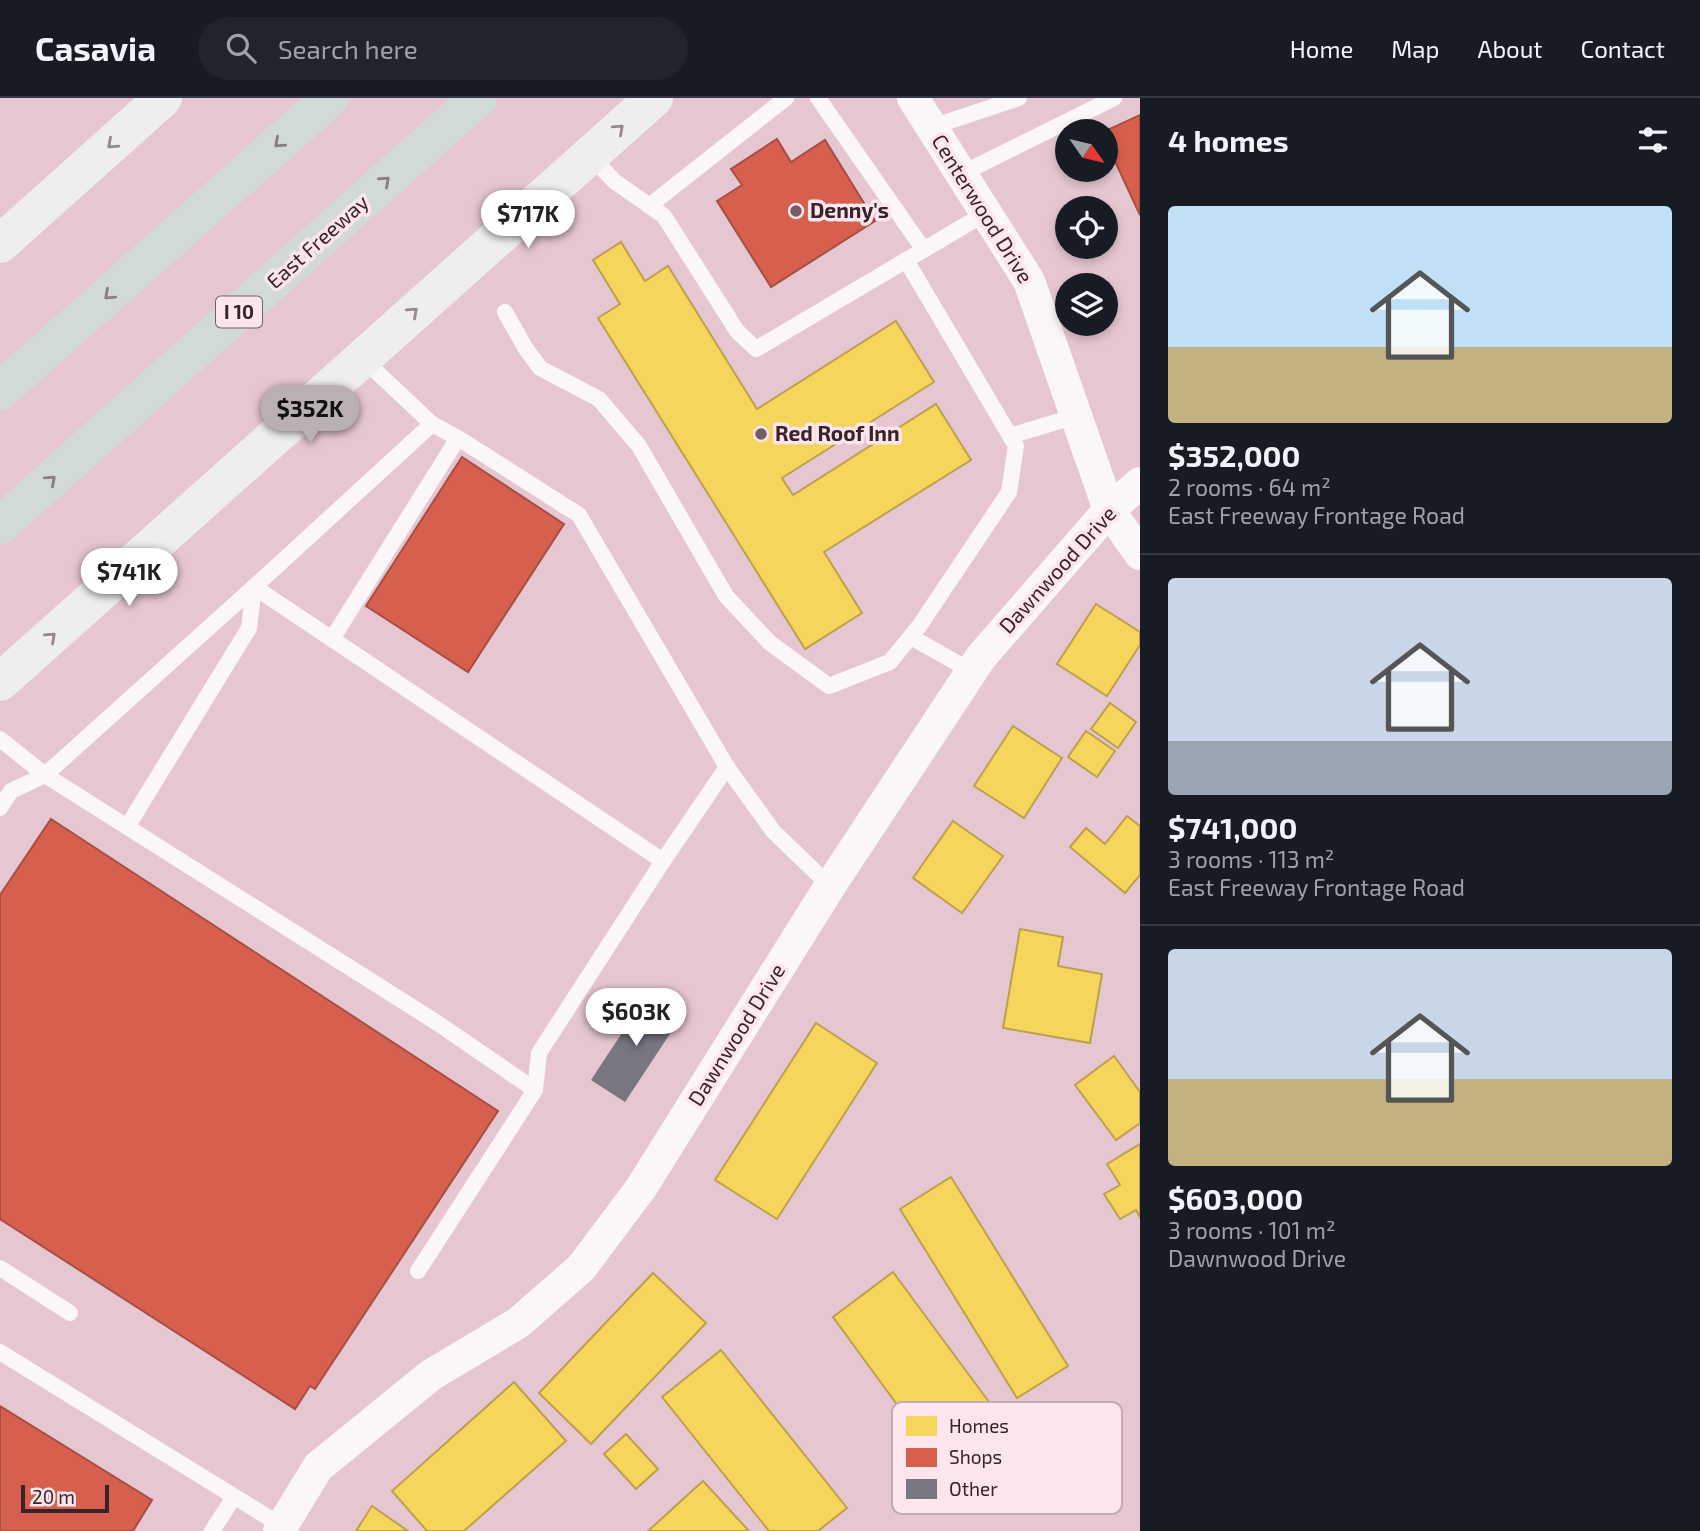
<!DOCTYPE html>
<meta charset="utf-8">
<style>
:root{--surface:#171b24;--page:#20242c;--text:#f1f3f6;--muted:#9ea1a6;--line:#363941;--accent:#baafb5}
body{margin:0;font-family:"Exo 2",sans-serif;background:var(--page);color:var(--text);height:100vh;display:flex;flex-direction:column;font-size:26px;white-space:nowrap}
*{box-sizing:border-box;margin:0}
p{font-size:23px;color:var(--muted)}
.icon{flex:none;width:38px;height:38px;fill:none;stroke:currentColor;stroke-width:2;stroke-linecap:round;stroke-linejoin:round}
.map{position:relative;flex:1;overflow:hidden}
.drawer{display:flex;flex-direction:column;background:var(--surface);width:560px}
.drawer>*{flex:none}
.needle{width:46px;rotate:124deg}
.fabs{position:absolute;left:1055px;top:21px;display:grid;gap:14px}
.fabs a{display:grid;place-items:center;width:63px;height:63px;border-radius:50%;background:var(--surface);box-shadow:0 4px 10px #0003;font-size:35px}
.scale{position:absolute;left:21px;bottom:18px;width:88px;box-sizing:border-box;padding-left:7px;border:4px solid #39232b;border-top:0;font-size:19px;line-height:24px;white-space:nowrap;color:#39232b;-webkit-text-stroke:5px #fde5ed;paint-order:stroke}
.price{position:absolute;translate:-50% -60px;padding:0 16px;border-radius:24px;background:#fff;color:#222;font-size:23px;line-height:46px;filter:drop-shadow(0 2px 4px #0008)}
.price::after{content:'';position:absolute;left:50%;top:42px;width:21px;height:16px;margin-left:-10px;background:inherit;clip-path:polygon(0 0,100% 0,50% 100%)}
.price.selected{background:var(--accent);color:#111}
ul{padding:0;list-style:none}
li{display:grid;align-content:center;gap:14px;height:371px;padding:0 28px}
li+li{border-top:2px solid var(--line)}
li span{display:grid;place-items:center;height:217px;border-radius:7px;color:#555}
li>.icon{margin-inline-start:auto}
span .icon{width:126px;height:126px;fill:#fffc;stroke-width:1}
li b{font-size:30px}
h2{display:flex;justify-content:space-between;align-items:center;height:84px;padding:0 28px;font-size:30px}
header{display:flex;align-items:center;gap:42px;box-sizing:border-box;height:98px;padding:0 35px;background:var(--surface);border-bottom:2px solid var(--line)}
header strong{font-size:33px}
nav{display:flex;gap:38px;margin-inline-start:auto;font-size:24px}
.search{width:490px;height:63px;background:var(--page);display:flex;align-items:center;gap:18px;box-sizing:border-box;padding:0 24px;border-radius:38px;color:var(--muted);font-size:26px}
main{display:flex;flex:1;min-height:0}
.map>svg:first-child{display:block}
</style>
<header>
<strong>Casavia</strong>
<div class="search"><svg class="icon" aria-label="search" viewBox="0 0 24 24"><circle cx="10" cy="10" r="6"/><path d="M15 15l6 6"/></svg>Search here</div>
<nav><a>Home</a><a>Map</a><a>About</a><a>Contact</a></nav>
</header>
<main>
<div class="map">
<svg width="1140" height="1433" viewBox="0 0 1140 1433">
<rect width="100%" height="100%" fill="#e6c6d1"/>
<g fill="#f6d55c" stroke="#bda04d" stroke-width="2">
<path d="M 621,144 L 645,183 L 668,168 L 757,311 L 896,223 L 934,284 L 782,380 L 793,397 L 936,306 L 971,362 L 824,454 L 862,515 L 805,551 L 598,220 L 620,206 L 593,162 Z"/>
<path d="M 1096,506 L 1140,534 L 1140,547 L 1107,598 L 1057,566 Z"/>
<path d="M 1110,605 L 1136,624 L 1118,650 L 1091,631 Z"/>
<path d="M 1013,628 L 1062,660 L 1024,720 L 974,688 Z"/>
<path d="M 1086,633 L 1115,653 L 1097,679 L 1068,659 Z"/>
<path d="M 1127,718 L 1140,728 L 1140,777 L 1125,795 L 1070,749 L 1086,730 L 1105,746 Z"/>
<path d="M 953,723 L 1003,758 L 962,815 L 913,780 Z"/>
<path d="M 1020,831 L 1063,839 L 1058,868 L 1102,876 L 1090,945 L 1003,930 Z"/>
<path d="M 816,925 L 877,965 L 777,1121 L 715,1082 Z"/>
<path d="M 1114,958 L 1140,994 L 1140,1025 L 1116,1042 L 1075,987 Z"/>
<path d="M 1140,1046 L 1140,1119 L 1136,1112 L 1120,1121 L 1104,1096 L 1120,1087 L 1107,1066 Z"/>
<path d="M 951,1079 L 1068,1268 L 1017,1300 L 900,1111 Z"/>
<path d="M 893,1174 L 989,1304 L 928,1349 L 833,1219 Z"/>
<path d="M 653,1175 L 706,1225 L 591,1346 L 539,1295 Z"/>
<path d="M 721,1252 L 847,1410 L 818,1433 L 769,1433 L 662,1299 Z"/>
<path d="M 514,1284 L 566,1343 L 464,1433 L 427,1433 L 392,1393 Z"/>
<path d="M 626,1336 L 658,1371 L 636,1391 L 604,1356 Z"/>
<path d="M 703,1383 L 749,1433 L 648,1433 Z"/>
<path d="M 372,1408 L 408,1433 L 356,1433 Z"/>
</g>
<g fill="#d6604d" stroke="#a74e43" stroke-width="2">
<path d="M 1140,17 L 1140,117 L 1106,44 L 1105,33 Z"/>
<path d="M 777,41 L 791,64 L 825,42 L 875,123 L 771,189 L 717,103 L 742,87 L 731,71 Z"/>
<path d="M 462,359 L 564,426 L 468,574 L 366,508 Z"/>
<path d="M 51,721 L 498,1013 L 315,1291 L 310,1288 L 295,1311 L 0,1121 L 0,797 Z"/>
<path d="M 0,1308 L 152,1402 L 133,1433 L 0,1433 Z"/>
</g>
<path fill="#797680" d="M 647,897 L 681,919 L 625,1004 L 591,982 Z"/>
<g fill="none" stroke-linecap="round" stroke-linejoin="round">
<g stroke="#fbf6f8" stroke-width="16">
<path d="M 818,0 L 924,152"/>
<path d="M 932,29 L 1019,0"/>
<path d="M 590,57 L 614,83 L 664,118 L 737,233 L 756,251 L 986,115"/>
<path d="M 961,76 L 1114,0"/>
<path d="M 649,108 L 786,0"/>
<path d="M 505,214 L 526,251 L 540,270 L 599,301 L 639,348 L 726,498 L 770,545 L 829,588 L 890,564 L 920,527 L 1009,394 L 1016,348 L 906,162"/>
<path d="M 362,260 L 432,326"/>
<path d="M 1010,338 L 1076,318"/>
<path d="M 911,539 L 971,573"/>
<path d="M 332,541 L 663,763"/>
<path d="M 0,641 L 45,677 L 439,926 L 535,992"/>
<path d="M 727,669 L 773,733 L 830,788"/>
<path d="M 0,710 L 11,693 L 45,677 L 254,489 L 432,326 L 458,340 L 579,417 L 727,669 L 663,763 L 539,955 L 535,992 L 418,1173"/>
<path d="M 127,729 L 249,530 L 254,489 L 332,541 L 458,340"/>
<path d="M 0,1170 L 70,1215"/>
<path d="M 0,1254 L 282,1428"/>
<path d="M 212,1433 L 234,1399"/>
</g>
<g stroke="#fbf6f8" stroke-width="32">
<path d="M 913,0 L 1029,183 L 1109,412 L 1140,456"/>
<path d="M 279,1433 L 318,1369 L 431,1277 L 518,1225 L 581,1170 L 641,1090 L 830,788 L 981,559 L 1109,412 L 1140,385"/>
</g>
<g stroke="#eeeeef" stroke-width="38">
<path d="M 0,146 L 163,0"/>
<path d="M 0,584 L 654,0"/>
</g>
<g stroke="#d2dad9" stroke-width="38">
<path d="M 0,293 L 330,0"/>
<path d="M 0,427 L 478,0"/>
</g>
</g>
<defs><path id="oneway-chevron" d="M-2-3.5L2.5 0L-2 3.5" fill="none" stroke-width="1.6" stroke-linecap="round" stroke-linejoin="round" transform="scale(1.75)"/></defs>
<g stroke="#94888d">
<use href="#oneway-chevron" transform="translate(619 31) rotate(-42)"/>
<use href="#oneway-chevron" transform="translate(112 46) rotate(138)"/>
<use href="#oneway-chevron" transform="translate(413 214) rotate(-42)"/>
<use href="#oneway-chevron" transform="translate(51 539) rotate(-42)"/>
</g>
<g stroke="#867e82">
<use href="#oneway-chevron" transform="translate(279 45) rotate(138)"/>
<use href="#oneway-chevron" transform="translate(385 83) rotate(-42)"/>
<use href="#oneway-chevron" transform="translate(109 197) rotate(138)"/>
<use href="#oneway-chevron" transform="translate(51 382) rotate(-42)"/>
</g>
<g fill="#765c65" stroke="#fde5ed" stroke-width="2.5">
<circle cx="796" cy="113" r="7"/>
<circle cx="761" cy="336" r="7"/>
</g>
<g text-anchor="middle" stroke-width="7" stroke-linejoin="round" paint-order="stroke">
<rect fill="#fde5ed" stroke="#745d65" stroke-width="2" x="216" y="198.5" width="46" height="31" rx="5"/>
<g font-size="19" font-weight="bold" fill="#39232b">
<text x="239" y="221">I 10</text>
</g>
<g font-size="21" fill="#39232b" stroke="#fde5ed">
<text transform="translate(982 111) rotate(58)" y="7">Centerwood Drive</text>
<text transform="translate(318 144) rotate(-42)" y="7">East Freeway</text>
<text transform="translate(1058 472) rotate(-48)" y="7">Dawnwood Drive</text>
<text transform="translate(737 937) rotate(-58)" y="7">Dawnwood Drive</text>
</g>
<g font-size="21" font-weight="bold" fill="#39232b" stroke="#fde5ed" text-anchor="start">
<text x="810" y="120">Denny's</text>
<text x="775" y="343">Red Roof Inn</text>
</g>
</g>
<rect x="892" y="1304" width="230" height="112" rx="10" fill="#fde5ed" stroke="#c2abb3" stroke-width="2"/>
<rect x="906" y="1318" width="31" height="20" fill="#f6d55c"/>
<rect x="906" y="1350" width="31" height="19" fill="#d6604d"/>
<rect x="906" y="1381" width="31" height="20" fill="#797680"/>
<g font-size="19" fill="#39232b">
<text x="949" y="1335">Homes</text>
<text x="949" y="1366">Shops</text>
<text x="949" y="1398">Other</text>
</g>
</svg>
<div class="fabs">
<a><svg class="needle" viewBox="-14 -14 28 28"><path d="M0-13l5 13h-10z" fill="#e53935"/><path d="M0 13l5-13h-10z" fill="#9ea1a6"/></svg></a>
<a><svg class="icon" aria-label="locate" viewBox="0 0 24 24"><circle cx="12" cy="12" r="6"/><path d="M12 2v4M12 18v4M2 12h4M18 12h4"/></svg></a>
<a><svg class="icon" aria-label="layers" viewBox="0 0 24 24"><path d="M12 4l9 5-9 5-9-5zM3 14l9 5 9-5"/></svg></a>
</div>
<div class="scale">20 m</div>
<b class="price" style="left:528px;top:152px">$717K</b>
<b class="price selected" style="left:310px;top:347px">$352K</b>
<b class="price" style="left:129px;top:510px">$741K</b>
<b class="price" style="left:636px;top:950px">$603K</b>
</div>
<section class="drawer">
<h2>4 homes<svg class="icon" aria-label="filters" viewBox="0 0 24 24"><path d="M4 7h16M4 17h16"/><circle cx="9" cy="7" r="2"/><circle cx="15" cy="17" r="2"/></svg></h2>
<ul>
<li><span style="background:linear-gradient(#bfe0f5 65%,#c2b280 0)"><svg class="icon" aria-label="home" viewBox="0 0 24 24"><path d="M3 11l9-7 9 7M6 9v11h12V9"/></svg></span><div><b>$352,000</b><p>2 rooms · 64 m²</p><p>East Freeway Frontage Road</p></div></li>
<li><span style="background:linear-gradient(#c9d6e8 75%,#9aa5b1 0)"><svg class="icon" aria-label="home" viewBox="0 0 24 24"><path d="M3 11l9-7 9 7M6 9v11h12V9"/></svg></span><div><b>$741,000</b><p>3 rooms · 113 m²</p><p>East Freeway Frontage Road</p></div></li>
<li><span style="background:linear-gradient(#c9d6e8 60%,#c2b280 0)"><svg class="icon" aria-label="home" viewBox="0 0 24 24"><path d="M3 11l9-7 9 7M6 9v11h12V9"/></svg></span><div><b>$603,000</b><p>3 rooms · 101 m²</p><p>Dawnwood Drive</p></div></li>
</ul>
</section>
</main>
